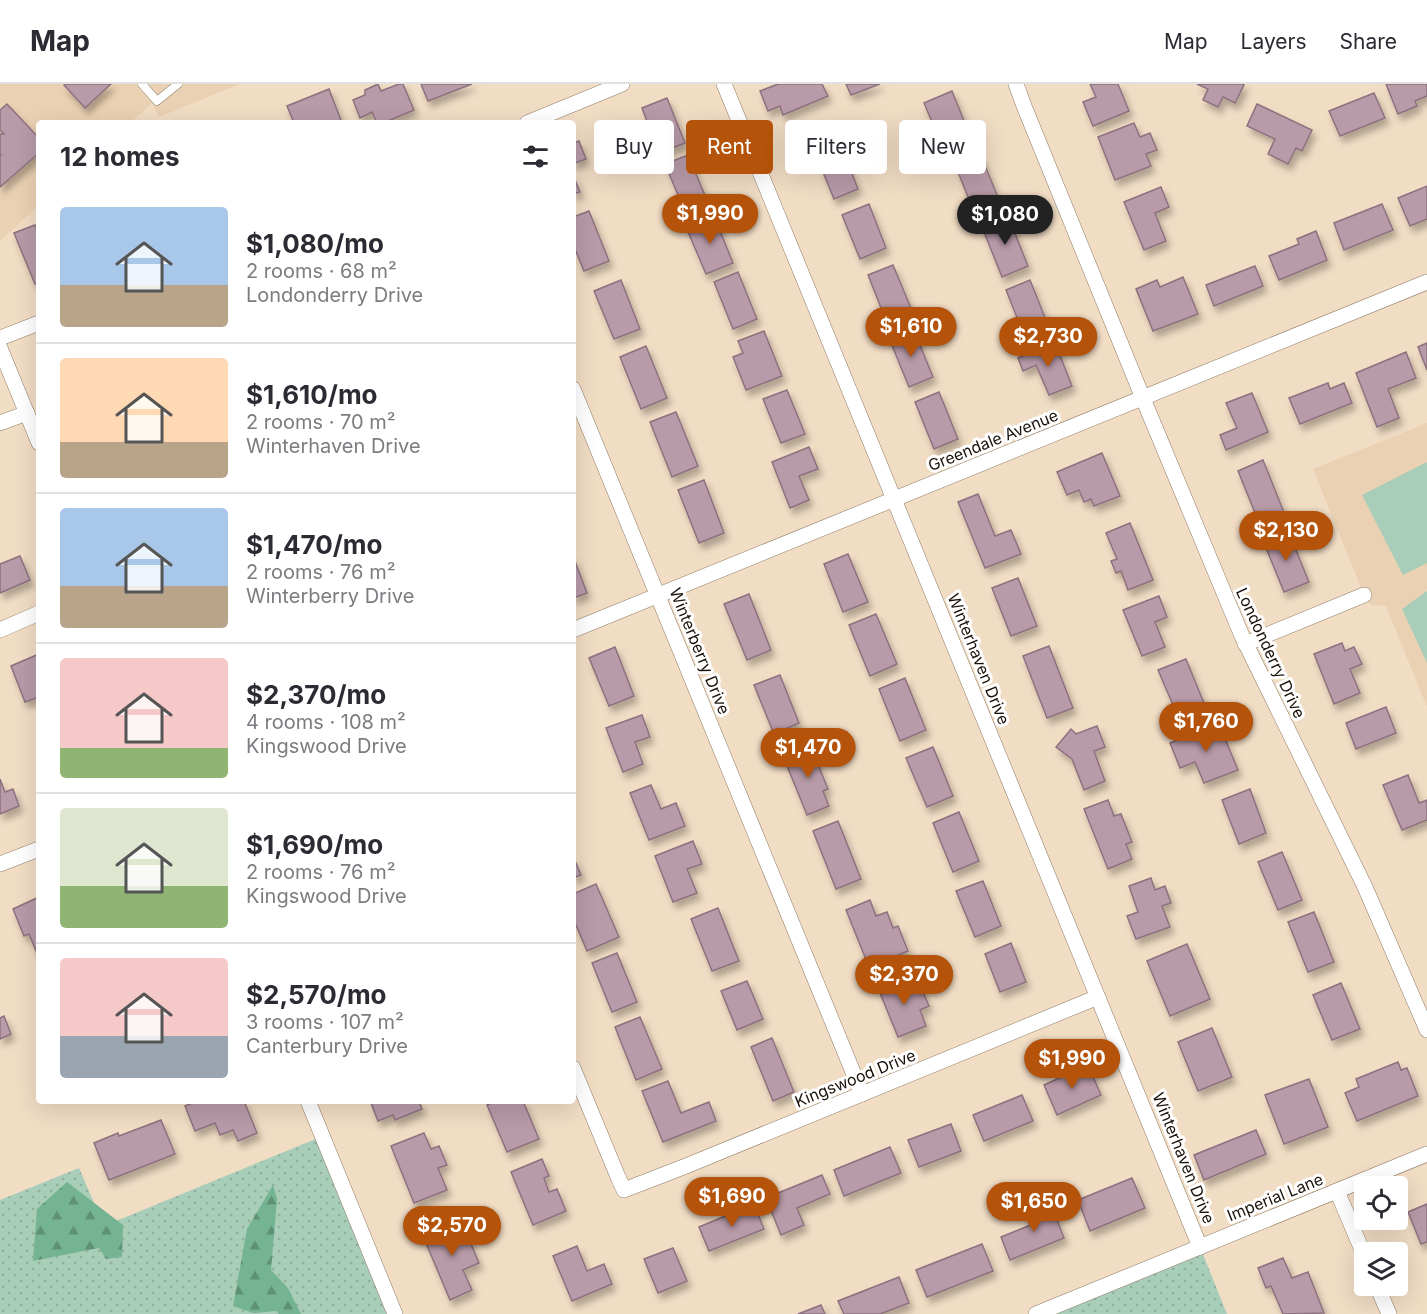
<!DOCTYPE html>
<meta charset="utf-8">
<style>
:root{--surface:#fff;--page:#f2f2f3;--text:#2b2b33;--muted:#7c7c81;--line:#e1e1e2;--accent:#b45309}
body{margin:0;font-family:Inter,sans-serif;background:var(--page);color:var(--text);height:100vh;display:flex;flex-direction:column;font-size:22px;white-space:nowrap}
*{box-sizing:border-box;margin:0}
p{font-size:20px;color:var(--muted)}
.icon{flex:none;width:33px;height:33px;fill:none;stroke:currentColor;stroke-width:2;stroke-linecap:round;stroke-linejoin:round}
.map{position:relative;flex:1;overflow:hidden}
.sheet{position:absolute;left:36px;top:36px;width:540px;height:984px;display:flex;flex-direction:column;background:var(--surface);border-radius:6px;box-shadow:0 6px 24px #0002}
.sheet>*{flex:none}
.guide{position:absolute;left:594px;top:36px;width:570px;height:54px;display:flex;gap:12px}
.controls{position:absolute;left:1354px;top:1092px;display:grid;gap:12px}
.controls a{display:grid;place-items:center;width:54px;height:54px;border-radius:6px;background:var(--surface);box-shadow:0 6px 24px #0002;font-size:30px}
.price{position:absolute;translate:-50% -51px;padding:0 14px;border-radius:21px;background:var(--accent);color:#fff;font-size:20px;line-height:39px;filter:drop-shadow(0 2px 3px #0008)}
.price::after{content:'';position:absolute;left:50%;top:36px;width:18px;height:14px;margin-left:-9px;background:inherit;clip-path:polygon(0 0,100% 0,50% 100%)}
.price.active{background:#222;color:#fff}
ul{padding:0;list-style:none}
li{display:flex;align-items:center;gap:18px;height:150px;padding:0 24px}
li+li{border-top:2px solid var(--line)}
li span{display:grid;place-items:center;flex:none;width:168px;height:120px;border-radius:6px;color:#555}
li>.icon{margin-inline-start:auto}
span .icon{width:72px;height:72px;fill:#fffc;stroke-width:1}
li b{font-size:26px}
h2{display:flex;justify-content:space-between;align-items:center;height:72px;padding:0 24px;font-size:26px}
.pill{padding:0 21px;border-radius:6px;background:var(--surface);box-shadow:0 6px 24px #0002;font-size:21px;line-height:54px}
.pill.active{background:var(--accent);color:#fff}
header{display:flex;align-items:center;gap:36px;box-sizing:border-box;height:84px;padding:0 30px;background:var(--surface);border-bottom:2px solid var(--line)}
header strong{font-size:28px}
nav{display:flex;gap:33px;margin-inline-start:auto;font-size:21px}
.map>svg:first-child{display:block}
</style>
<header>
<strong>Map</strong>
<nav><a>Map</a><a>Layers</a><a>Share</a></nav>
</header>
<div class="map">
<svg width="1427" height="1230" viewBox="0 0 1427 1230">
<defs>
<pattern id="grass-dots" width="8" height="8" patternUnits="userSpaceOnUse" patternTransform="scale(1.5)"><rect width="8" height="8" fill="#a8cdb8"/><path d="M2 2h.1M6 6h.1" fill="none" stroke="#90af9d" stroke-width="1.8" stroke-linecap="round"/></pattern>
<pattern id="forest-firs" width="22" height="20" patternUnits="userSpaceOnUse" patternTransform="scale(1.5)"><rect width="22" height="20" fill="#75b492"/><path d="M5 1l3.5 6h-7zM16 11l3.5 6h-7z" fill="#5f9175"/></pattern>
<filter id="shadow"><feDropShadow dx="3.5" dy="6" stdDeviation="3" flood-color="#0004"/></filter>
</defs>
<rect width="100%" height="100%" fill="#f1dcc4"/>
<g fill="#ebd1b3">
<path d="M 0,0 L 240,0 L 159,33 L 152,19 L 130,39 L 39,39 L 39,121 L 0,157 Z"/>
<path d="M 1427,339 L 1427,623 L 1386,522 L 1371,521 L 1364,511 L 1313,385 Z"/>
</g>
<g fill="url(#grass-dots)">
<path d="M 323,1052 L 395,1230 L 0,1230 L 0,1116 L 79,1084 L 104,1142 Z"/>
<path d="M 1200,1163 L 1227,1230 L 1036,1230 Z"/>
</g>
<g fill="url(#forest-firs)">
<path d="M 67,1098 L 123,1141 L 122,1173 L 106,1175 L 99,1164 L 33,1177 L 37,1125 Z"/>
<path d="M 273,1101 L 277,1115 L 271,1186 L 288,1204 L 301,1230 L 279,1230 L 276,1227 L 253,1229 L 233,1222 L 247,1145 Z"/>
</g>
<g fill="#a8cdb8">
<path d="M 1427,378 L 1427,479 L 1403,491 L 1362,411 Z"/>
<path d="M 1427,507 L 1427,579 L 1402,525 Z"/>
</g>
<g fill="#b89aa8" stroke="#8d717e" stroke-width="1.5" filter="url(#shadow)">
<path d="M 65,0 L 111,0 L 85,24 L 64,1 Z"/>
<path d="M 378,0 L 381,7 L 399,0 L 403,0 L 414,26 L 383,39 L 377,39 L 372,28 L 360,34 L 353,16 L 365,11 L 365,6 Z"/>
<path d="M 421,0 L 472,0 L 428,17 Z"/>
<path d="M 778,0 L 822,0 L 828,12 L 783,31 L 780,22 L 768,27 L 760,7 Z"/>
<path d="M 846,0 L 880,0 L 851,11 Z"/>
<path d="M 1090,0 L 1118,0 L 1129,27 L 1093,42 L 1083,18 L 1096,13 Z"/>
<path d="M 1197,0 L 1242,0 L 1244,1 L 1235,19 L 1223,13 L 1218,23 L 1203,16 L 1208,5 Z"/>
<path d="M 1386,0 L 1427,0 L 1427,12 L 1415,17 L 1417,22 L 1398,30 Z"/>
<path d="M 329,5 L 342,39 L 294,39 L 287,22 Z"/>
<path d="M 952,7 L 973,59 L 946,71 L 924,19 Z"/>
<path d="M 1374,9 L 1385,34 L 1340,52 L 1329,27 Z"/>
<path d="M 667,14 L 685,59 L 659,69 L 642,24 Z"/>
<path d="M 7,20 L 39,54 L 39,69 L 0,103 L 0,72 L 1,71 L 0,71 L 0,50 L 4,50 L 0,46 L 0,26 Z"/>
<path d="M 1257,20 L 1312,46 L 1302,67 L 1296,64 L 1288,80 L 1268,70 L 1275,55 L 1247,42 Z"/>
<path d="M 1134,39 L 1140,53 L 1150,49 L 1157,66 L 1146,70 L 1151,82 L 1115,96 L 1098,53 Z"/>
<path d="M 839,56 L 858,105 L 834,115 L 814,66 Z"/>
<path d="M 579,57 L 586,75 L 573,80 L 573,59 Z"/>
<path d="M 688,71 L 709,121 L 686,130 L 665,80 Z"/>
<path d="M 981,72 L 1000,118 L 974,128 L 956,83 Z"/>
<path d="M 573,91 L 580,108 L 573,110 Z"/>
<path d="M 1427,102 L 1427,135 L 1410,142 L 1398,114 Z"/>
<path d="M 1161,103 L 1169,123 L 1155,129 L 1166,157 L 1144,166 L 1124,118 Z"/>
<path d="M 869,120 L 886,164 L 860,175 L 842,131 Z"/>
<path d="M 1382,120 L 1393,146 L 1344,166 L 1334,139 Z"/>
<path d="M 589,127 L 609,177 L 584,187 L 573,160 L 573,133 Z"/>
<path d="M 714,132 L 733,179 L 706,190 L 686,143 Z"/>
<path d="M 1008,132 L 1028,182 L 1002,193 L 982,143 Z"/>
<path d="M 35,141 L 39,150 L 39,198 L 35,200 L 14,149 Z"/>
<path d="M 1316,147 L 1327,176 L 1279,196 L 1269,172 L 1299,160 L 1297,155 Z"/>
<path d="M 893,181 L 913,229 L 887,239 L 868,191 Z"/>
<path d="M 1255,182 L 1263,202 L 1214,222 L 1206,201 Z"/>
<path d="M 738,188 L 757,235 L 733,245 L 714,198 Z"/>
<path d="M 1183,193 L 1198,230 L 1153,247 L 1136,205 L 1157,196 L 1160,203 Z"/>
<path d="M 621,196 L 640,245 L 614,255 L 594,207 Z"/>
<path d="M 1030,196 L 1050,246 L 1026,256 L 1006,206 Z"/>
<path d="M 913,244 L 933,293 L 909,303 L 889,254 Z"/>
<path d="M 764,247 L 782,292 L 746,306 L 733,273 L 743,269 L 738,257 Z"/>
<path d="M 1055,259 L 1072,302 L 1049,311 L 1036,281 L 1023,287 L 1018,274 Z"/>
<path d="M 1427,259 L 1427,286 L 1418,263 Z"/>
<path d="M 646,262 L 667,314 L 641,325 L 620,273 Z"/>
<path d="M 1406,268 L 1416,294 L 1388,305 L 1399,334 L 1377,343 L 1356,289 Z"/>
<path d="M 1328,299 L 1330,305 L 1344,299 L 1352,319 L 1300,340 L 1289,314 Z"/>
<path d="M 787,306 L 805,350 L 781,359 L 763,315 Z"/>
<path d="M 939,308 L 958,355 L 934,365 L 915,318 Z"/>
<path d="M 1252,309 L 1268,348 L 1226,366 L 1220,351 L 1237,344 L 1226,319 Z"/>
<path d="M 676,328 L 698,382 L 672,393 L 650,338 Z"/>
<path d="M 809,363 L 818,385 L 799,392 L 809,416 L 790,424 L 772,378 Z"/>
<path d="M 1102,369 L 1120,412 L 1094,422 L 1091,415 L 1084,418 L 1079,406 L 1067,411 L 1057,388 Z"/>
<path d="M 1263,376 L 1285,431 L 1260,441 L 1238,387 Z"/>
<path d="M 704,396 L 724,449 L 699,459 L 678,406 Z"/>
<path d="M 978,410 L 995,452 L 1011,446 L 1021,470 L 985,484 L 958,418 Z"/>
<path d="M 1130,439 L 1153,496 L 1128,506 L 1121,487 L 1116,489 L 1111,477 L 1117,475 L 1106,449 Z"/>
<path d="M 1289,449 L 1309,498 L 1284,508 L 1264,459 Z"/>
<path d="M 848,470 L 868,518 L 843,528 L 824,480 Z"/>
<path d="M 20,472 L 30,496 L 0,509 L 0,480 Z"/>
<path d="M 573,472 L 587,509 L 573,514 Z"/>
<path d="M 1018,494 L 1037,542 L 1011,552 L 992,504 Z"/>
<path d="M 749,510 L 771,566 L 747,576 L 724,520 Z"/>
<path d="M 1159,512 L 1167,533 L 1155,538 L 1165,563 L 1142,572 L 1123,526 Z"/>
<path d="M 876,530 L 897,580 L 870,592 L 849,541 Z"/>
<path d="M 1342,559 L 1345,567 L 1354,563 L 1362,580 L 1350,585 L 1360,609 L 1334,620 L 1314,570 Z"/>
<path d="M 1049,562 L 1073,624 L 1047,634 L 1023,572 Z"/>
<path d="M 615,563 L 634,612 L 609,622 L 589,574 Z"/>
<path d="M 39,570 L 39,613 L 25,618 L 11,582 Z"/>
<path d="M 1186,575 L 1206,624 L 1179,635 L 1158,586 Z"/>
<path d="M 780,591 L 799,639 L 774,650 L 754,601 Z"/>
<path d="M 905,594 L 926,646 L 900,657 L 879,605 Z"/>
<path d="M 1386,623 L 1396,649 L 1356,665 L 1346,639 Z"/>
<path d="M 642,631 L 650,653 L 635,658 L 643,680 L 623,688 L 606,644 Z"/>
<path d="M 1219,640 L 1238,686 L 1204,699 L 1195,678 L 1180,684 L 1170,659 Z"/>
<path d="M 1097,642 L 1105,663 L 1094,667 L 1105,697 L 1084,706 L 1072,675 L 1056,663 L 1071,645 L 1076,650 Z"/>
<path d="M 810,661 L 828,705 L 823,707 L 829,722 L 807,731 L 783,672 Z"/>
<path d="M 933,663 L 953,712 L 927,723 L 906,674 Z"/>
<path d="M 1408,691 L 1419,719 L 1427,716 L 1427,736 L 1402,746 L 1383,701 Z"/>
<path d="M 0,695 L 5,708 L 13,705 L 19,722 L 0,730 Z"/>
<path d="M 651,701 L 661,725 L 676,719 L 685,742 L 649,756 L 630,709 Z"/>
<path d="M 1250,705 L 1266,749 L 1239,760 L 1222,716 Z"/>
<path d="M 1108,716 L 1114,732 L 1121,730 L 1132,758 L 1126,760 L 1132,775 L 1108,785 L 1084,725 Z"/>
<path d="M 959,728 L 979,777 L 953,788 L 933,739 Z"/>
<path d="M 838,737 L 861,795 L 836,805 L 813,747 Z"/>
<path d="M 693,757 L 702,780 L 687,785 L 697,809 L 673,818 L 655,772 Z"/>
<path d="M 1282,768 L 1302,816 L 1278,826 L 1258,778 Z"/>
<path d="M 573,772 L 581,791 L 573,794 Z"/>
<path d="M 1151,794 L 1155,806 L 1165,802 L 1171,819 L 1162,822 L 1170,843 L 1136,855 L 1127,832 L 1138,828 L 1129,802 Z"/>
<path d="M 983,797 L 1001,842 L 975,853 L 956,807 Z"/>
<path d="M 596,800 L 619,853 L 587,867 L 573,834 L 573,810 Z"/>
<path d="M 39,813 L 39,874 L 29,850 L 24,852 L 13,825 Z"/>
<path d="M 870,816 L 876,832 L 887,828 L 893,844 L 898,842 L 908,867 L 869,883 L 846,826 Z"/>
<path d="M 718,824 L 739,877 L 712,887 L 691,835 Z"/>
<path d="M 1314,828 L 1334,878 L 1308,888 L 1288,838 Z"/>
<path d="M 1011,859 L 1026,898 L 1000,908 L 985,870 Z"/>
<path d="M 1187,860 L 1210,915 L 1170,932 L 1147,877 Z"/>
<path d="M 617,869 L 637,918 L 612,928 L 592,879 Z"/>
<path d="M 906,892 L 912,907 L 921,903 L 929,922 L 920,926 L 926,942 L 898,953 L 878,904 Z"/>
<path d="M 747,897 L 763,935 L 737,946 L 721,907 Z"/>
<path d="M 1341,899 L 1360,945 L 1332,956 L 1313,911 Z"/>
<path d="M 4,932 L 11,950 L 0,955 L 0,934 Z"/>
<path d="M 640,933 L 662,985 L 636,996 L 615,943 Z"/>
<path d="M 1212,944 L 1232,993 L 1198,1007 L 1178,958 Z"/>
<path d="M 772,954 L 794,1008 L 773,1017 L 751,963 Z"/>
<path d="M 1398,978 L 1401,986 L 1407,984 L 1418,1012 L 1357,1037 L 1345,1009 L 1359,1003 L 1356,995 Z"/>
<path d="M 1088,981 L 1101,1011 L 1057,1031 L 1044,1001 Z"/>
<path d="M 1309,995 L 1328,1043 L 1284,1060 L 1265,1011 Z"/>
<path d="M 668,997 L 681,1029 L 709,1018 L 716,1037 L 663,1058 L 642,1007 Z"/>
<path d="M 1022,1011 L 1033,1037 L 984,1057 L 973,1031 Z"/>
<path d="M 197,1017 L 244,1017 L 257,1049 L 238,1057 L 233,1046 L 220,1051 L 215,1039 L 195,1047 L 185,1022 Z"/>
<path d="M 375,1017 L 419,1017 L 422,1025 L 395,1036 L 393,1031 L 378,1037 L 371,1019 Z"/>
<path d="M 496,1017 L 523,1017 L 539,1055 L 507,1068 L 487,1021 Z"/>
<path d="M 161,1036 L 175,1070 L 109,1096 L 94,1059 L 118,1049 L 119,1052 Z"/>
<path d="M 951,1040 L 961,1067 L 919,1083 L 908,1056 Z"/>
<path d="M 1256,1046 L 1266,1070 L 1204,1096 L 1194,1071 Z"/>
<path d="M 424,1049 L 431,1065 L 439,1062 L 447,1081 L 438,1084 L 447,1106 L 414,1119 L 391,1062 Z"/>
<path d="M 890,1063 L 901,1089 L 844,1112 L 834,1086 Z"/>
<path d="M 542,1075 L 549,1092 L 544,1094 L 549,1108 L 557,1105 L 566,1127 L 533,1141 L 511,1088 Z"/>
<path d="M 822,1091 L 830,1110 L 797,1124 L 804,1141 L 781,1151 L 766,1114 Z"/>
<path d="M 1132,1094 L 1145,1124 L 1090,1147 L 1078,1116 Z"/>
<path d="M 1050,1118 L 1064,1154 L 1010,1176 L 1001,1153 L 1033,1140 L 1028,1127 Z"/>
<path d="M 754,1120 L 764,1145 L 709,1167 L 699,1143 Z"/>
<path d="M 1427,1120 L 1427,1158 L 1421,1160 L 1408,1128 Z"/>
<path d="M 461,1136 L 479,1179 L 463,1186 L 472,1206 L 450,1216 L 423,1152 Z"/>
<path d="M 982,1160 L 993,1187 L 927,1213 L 916,1186 Z"/>
<path d="M 577,1162 L 587,1187 L 604,1180 L 612,1200 L 572,1217 L 553,1172 Z"/>
<path d="M 673,1164 L 687,1197 L 658,1209 L 644,1175 Z"/>
<path d="M 1283,1174 L 1292,1194 L 1308,1188 L 1324,1229 L 1283,1230 L 1271,1202 L 1266,1204 L 1258,1184 Z"/>
<path d="M 899,1193 L 909,1219 L 880,1230 L 844,1230 L 838,1217 Z"/>
<path d="M 821,1221 L 825,1230 L 798,1230 Z"/>
</g>
<g fill="none" stroke-linecap="round" stroke-linejoin="round">
<g stroke="#8f7c65" stroke-width="9">
<path id="service" d="M 142,0 L 157,17 L 178,0"/>
</g>
<g stroke="#8f7c65" stroke-width="16">
<g id="minor">
<path d="M 724,0 L 1200,1163"/>
<path d="M 1016,0 L 1024,22 L 1149,329 L 1242,552 L 1365,803 L 1427,946"/>
<path d="M 527,39 L 622,0"/>
<path d="M 0,254 L 39,239"/>
<path d="M 0,264 L 39,359"/>
<path d="M 573,305 L 862,1010"/>
<path d="M 0,339 L 27,329"/>
<path d="M 0,546 L 39,529"/>
<path d="M 573,546 L 1427,198"/>
<path d="M 1245,560 L 1364,511"/>
<path d="M 0,780 L 39,765"/>
<path d="M 573,984 L 618,1093 L 624,1106 L 686,1082 L 1098,913"/>
<path d="M 308,1017 L 395,1230"/>
<path d="M 1337,1107 L 1365,1173"/>
<path d="M 1377,1202 L 1389,1230"/>
<path d="M 1036,1230 L 1427,1070"/>
</g>
</g>
<use href="#service" stroke="#fff" stroke-width="8"/>
<use href="#minor" stroke="#fff" stroke-width="15"/>
</g>
<g text-anchor="middle" stroke-width="6" stroke-linejoin="round" paint-order="stroke">
<g font-size="16" fill="#181108" stroke="#fff">
<text transform="translate(993 356) rotate(-22)" y="6">Greendale Avenue</text>
<text transform="translate(700 567) rotate(68)" y="6">Winterberry Drive</text>
<text transform="translate(1271 569) rotate(65)" y="6">Londonderry Drive</text>
<text transform="translate(979 575) rotate(68)" y="6">Winterhaven Drive</text>
<text transform="translate(855 994) rotate(-22)" y="6">Kingswood Drive</text>
<text transform="translate(1184 1074) rotate(68)" y="6">Winterhaven Drive</text>
<text transform="translate(1275 1113) rotate(-22)" y="6">Imperial Lane</text>
</g>
</g>
</svg>
<div class="controls">
<a><svg class="icon" aria-label="locate" viewBox="0 0 24 24"><circle cx="12" cy="12" r="6"/><path d="M12 2v4M12 18v4M2 12h4M18 12h4"/></svg></a>
<a><svg class="icon" aria-label="layers" viewBox="0 0 24 24"><path d="M12 4l9 5-9 5-9-5zM3 14l9 5 9-5"/></svg></a>
</div>
<b class="price" style="left:710px;top:161px">$1,990</b>
<b class="price active" style="left:1005px;top:162px">$1,080</b>
<b class="price" style="left:911px;top:274px">$1,610</b>
<b class="price" style="left:1048px;top:284px">$2,730</b>
<b class="price" style="left:1286px;top:478px">$2,130</b>
<b class="price" style="left:1206px;top:669px">$1,760</b>
<b class="price" style="left:808px;top:695px">$1,470</b>
<b class="price" style="left:904px;top:922px">$2,370</b>
<b class="price" style="left:1072px;top:1006px">$1,990</b>
<b class="price" style="left:732px;top:1144px">$1,690</b>
<b class="price" style="left:1034px;top:1149px">$1,650</b>
<b class="price" style="left:452px;top:1173px">$2,570</b>
<div class="guide">
<a class="pill">Buy</a>
<a class="pill active">Rent</a>
<a class="pill">Filters</a>
<a class="pill">New</a>
</div>
<section class="sheet">
<h2>12 homes<svg class="icon" aria-label="filters" viewBox="0 0 24 24"><path d="M4 7h16M4 17h16"/><circle cx="9" cy="7" r="2"/><circle cx="15" cy="17" r="2"/></svg></h2>
<ul>
<li><span style="background:linear-gradient(#a9c7e8 65%,#b9a48a 0)"><svg class="icon" aria-label="home" viewBox="0 0 24 24"><path d="M3 11l9-7 9 7M6 9v11h12V9"/></svg></span><div><b>$1,080/mo</b><p>2 rooms · 68 m²</p><p>Londonderry Drive</p></div></li>
<li><span style="background:linear-gradient(#ffd9b3 70%,#b9a48a 0)"><svg class="icon" aria-label="home" viewBox="0 0 24 24"><path d="M3 11l9-7 9 7M6 9v11h12V9"/></svg></span><div><b>$1,610/mo</b><p>2 rooms · 70 m²</p><p>Winterhaven Drive</p></div></li>
<li><span style="background:linear-gradient(#a9c7e8 65%,#b9a48a 0)"><svg class="icon" aria-label="home" viewBox="0 0 24 24"><path d="M3 11l9-7 9 7M6 9v11h12V9"/></svg></span><div><b>$1,470/mo</b><p>2 rooms · 76 m²</p><p>Winterberry Drive</p></div></li>
<li><span style="background:linear-gradient(#f6c9c9 75%,#8fb573 0)"><svg class="icon" aria-label="home" viewBox="0 0 24 24"><path d="M3 11l9-7 9 7M6 9v11h12V9"/></svg></span><div><b>$2,370/mo</b><p>4 rooms · 108 m²</p><p>Kingswood Drive</p></div></li>
<li><span style="background:linear-gradient(#dfe7d0 65%,#8fb573 0)"><svg class="icon" aria-label="home" viewBox="0 0 24 24"><path d="M3 11l9-7 9 7M6 9v11h12V9"/></svg></span><div><b>$1,690/mo</b><p>2 rooms · 76 m²</p><p>Kingswood Drive</p></div></li>
<li><span style="background:linear-gradient(#f6c9c9 65%,#9aa5b1 0)"><svg class="icon" aria-label="home" viewBox="0 0 24 24"><path d="M3 11l9-7 9 7M6 9v11h12V9"/></svg></span><div><b>$2,570/mo</b><p>3 rooms · 107 m²</p><p>Canterbury Drive</p></div></li>
</ul>
</section>
</div>
